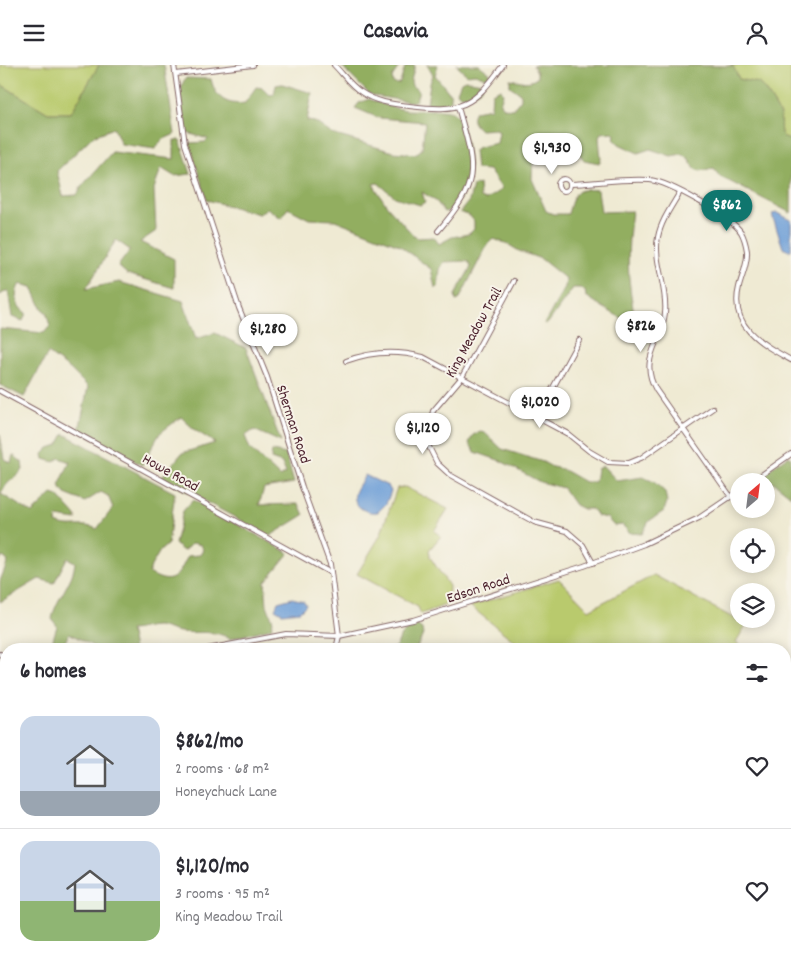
<!DOCTYPE html>
<meta charset="utf-8">
<style>
:root{--surface:#fff;--page:#f2f2f3;--text:#2b2b33;--muted:#7c7c81;--line:#e1e1e2;--accent:#0f766e}
body{margin:0;font-family:Dekko,sans-serif;background:var(--page);color:var(--text);height:100vh;display:flex;flex-direction:column;font-size:19px;white-space:nowrap}
*{box-sizing:border-box;margin:0}
p{font-size:16px;color:var(--muted)}
.icon{flex:none;width:28px;height:28px;fill:none;stroke:currentColor;stroke-width:2;stroke-linecap:round;stroke-linejoin:round}
.map{position:relative;flex:1;overflow:hidden}
.details{position:absolute;left:0px;top:578px;width:791px;height:321px;display:flex;flex-direction:column;background:var(--surface);border-radius:20px 20px 0 0;box-shadow:0 2px 12px #0003}
.details>*{flex:none}
.needle{width:32px;rotate:28deg}
.buttons{position:absolute;left:730px;top:408px;display:grid;gap:10px}
.buttons a{display:grid;place-items:center;width:45px;height:45px;border-radius:50%;background:var(--surface);box-shadow:0 2px 12px #0003;font-size:25px}
.price{position:absolute;translate:-50% -42px;padding:0 11px;border-radius:18px;background:#fff;color:#222;font-size:16px;line-height:32px;filter:drop-shadow(0 1px 2px #0008)}
.price::after{content:'';position:absolute;left:50%;top:30px;width:15px;height:11px;margin-left:-8px;background:inherit;clip-path:polygon(0 0,100% 0,50% 100%)}
.price.active{background:var(--accent);color:#fff}
ul{padding:0;list-style:none}
li{display:flex;align-items:center;gap:15px;height:125px;padding:0 20px}
li+li{border-top:1px solid var(--line)}
li span{display:grid;place-items:center;flex:none;width:140px;height:100px;border-radius:15px;color:#555}
li>.icon{margin-inline-start:auto}
span .icon{width:60px;height:60px;fill:#fffc;stroke-width:1}
li b{font-size:21px}
h2{display:flex;justify-content:space-between;align-items:center;height:60px;padding:0 20px;font-size:21px}
header{display:flex;justify-content:space-between;align-items:center;height:65px;padding:0 20px;background:var(--surface);font-size:22px;font-weight:700}
.map>svg:first-child{display:block}
</style>
<header><svg class="icon" aria-label="menu" viewBox="0 0 24 24"><path d="M4 6h16M4 12h16M4 18h16"/></svg>Casavia<svg class="icon" aria-label="person" viewBox="0 0 24 24"><circle cx="12" cy="8" r="4"/><path d="M4 21q1-7 8-7t8 7"/></svg></header>
<div class="map">
<svg width="791" height="898" viewBox="0 0 791 898">
<rect width="100%" height="100%" fill="#f7f3e8"/>
<filter id="ink" filterUnits="userSpaceOnUse"><feTurbulence type="fractalNoise" baseFrequency=".02" numOctaves="2"/><feDisplacementMap in="SourceGraphic" scale="10" xChannelSelector="R" yChannelSelector="G"/><feConvolveMatrix kernelMatrix="1 2 1 2 8 2 1 2 1" color-interpolation-filters="sRGB"/></filter>
<filter id="wash" filterUnits="userSpaceOnUse"><feTurbulence type="fractalNoise" baseFrequency=".0096" numOctaves="4" result="noise"/><feDisplacementMap in="SourceGraphic" scale="20" xChannelSelector="R" yChannelSelector="G"/><feGaussianBlur stdDeviation="1.12" result="paint"/><feColorMatrix in="noise" values="0 0 0 0 0 0 0 0 0 0 0 0 0 0 0 0 0 1.4 0 .05"/><feComposite in="paint" operator="in"/></filter>
<g filter="url(#wash)">
<rect width="100%" height="100%" fill="#efead3"/>
<g fill="#b9ca6d" stroke="#82744c">
<path d="M 0,0 L 99,0 L 71,48 L 48,48 L 0,19 Z"/>
<path d="M 730,0 L 791,0 L 791,75 C 776,72 782,61 780,50 C 778,45 763,20 758,18 C 752,16 745,16 739,14 Z"/>
<path d="M 405,422 L 448,444 L 434,466 L 441,471 L 429,485 L 430,492 L 449,521 L 448,539 L 421,549 L 418,542 L 357,509 L 380,471 L 397,423 Z"/>
<path d="M 654,510 L 746,560 L 736,577 L 745,584 L 524,584 L 470,541 L 559,514 L 589,545 Z"/>
<path d="M 785,609 L 791,613 L 791,773 L 785,769 Z"/>
<path d="M 785,887 L 791,890 L 791,898 L 669,898 L 668,894 L 670,892 L 785,892 Z"/>
<path d="M 87,893 L 176,893 L 174,898 L 155,894 L 149,898 L 108,898 L 103,895 L 99,898 L 84,898 Z"/>
</g>
<g fill="#92ae60" stroke="#6e6646">
<path d="M 99,0 L 164,0 L 175,69 L 162,75 L 155,84 L 121,79 L 114,63 L 93,71 L 57,106 L 63,131 L 77,130 L 82,121 L 112,87 L 174,94 L 174,75 L 180,75 L 191,109 L 174,111 L 161,103 L 154,124 L 156,166 L 140,177 L 174,194 L 174,223 L 127,209 L 118,201 L 130,185 L 116,175 L 86,224 L 119,217 L 183,236 L 196,274 L 215,268 L 246,283 L 281,377 L 254,365 L 245,371 L 250,384 L 280,412 L 286,408 L 282,398 L 271,394 L 272,386 L 286,389 L 294,418 L 264,423 L 259,440 L 299,439 L 304,450 L 270,471 L 161,413 L 182,388 L 215,378 L 195,365 L 181,352 L 160,368 L 142,400 L 79,366 L 88,322 L 70,304 L 48,288 L 24,332 L 0,320 L 0,264 L 44,268 L 50,261 L 46,247 L 42,244 L 32,222 L 20,219 C 13,229 16,242 26,248 L 23,256 L 12,252 L 8,225 L 0,230 L 0,19 L 48,48 L 71,48 Z"/>
<path d="M 340,0 L 400,0 L 392,12 L 393,18 L 396,19 L 400,18 L 405,2 L 415,0 L 411,16 L 412,21 L 419,26 L 416,35 L 412,37 L 375,31 L 368,28 Z"/>
<path d="M 427,0 L 438,0 L 435,10 L 451,30 L 451,35 L 446,41 L 427,39 L 430,18 L 433,10 Z"/>
<path d="M 456,0 L 479,0 L 491,9 L 486,13 L 475,9 L 467,10 Z"/>
<path d="M 533,0 L 733,1 L 739,14 C 745,16 752,16 758,18 C 763,20 778,45 780,50 C 782,61 776,72 791,75 L 791,148 L 719,111 L 714,103 L 700,106 L 695,104 L 689,94 L 682,89 L 671,91 L 650,84 L 638,88 L 619,79 L 614,74 L 615,69 L 613,67 L 601,68 L 599,72 L 601,94 L 599,98 L 584,95 L 574,82 L 545,77 L 533,94 L 532,114 L 546,146 L 553,149 L 568,149 C 574,127 575,123 598,125 L 601,147 L 632,146 C 626,190 627,214 636,258 C 624,257 598,239 586,231 L 585,226 L 580,223 L 573,223 L 548,258 L 544,259 L 565,222 L 566,214 L 541,194 L 519,186 L 506,178 L 493,174 L 487,180 L 459,235 L 456,236 L 455,230 L 471,202 L 468,196 L 444,197 L 440,204 L 438,222 L 435,223 L 431,204 L 399,180 L 335,155 L 309,154 L 288,143 L 281,153 L 267,143 L 259,149 L 207,135 L 189,78 L 205,77 L 208,74 L 187,68 C 184,52 174,27 186,13 L 211,14 C 215,32 226,41 245,38 L 256,22 L 263,23 L 270,30 L 274,29 L 276,20 L 282,19 L 312,28 L 307,56 L 315,57 L 332,69 L 393,87 L 416,89 L 422,84 L 425,57 L 379,53 L 355,43 L 359,38 L 369,34 C 381,39 393,43 406,45 C 418,46 441,43 452,47 C 465,53 472,102 468,115 C 465,126 455,146 444,147 L 437,137 L 422,127 L 425,137 L 420,140 L 395,132 L 378,118 L 373,119 L 387,141 L 414,171 L 418,173 L 434,172 L 439,179 L 452,172 L 469,169 L 474,164 L 474,156 L 470,151 L 460,147 L 469,136 L 473,121 L 479,119 L 480,133 L 485,135 L 502,124 L 489,105 L 476,104 L 474,85 L 479,82 L 497,78 L 499,67 L 497,64 L 480,65 C 473,59 470,54 475,46 L 491,43 L 492,28 L 501,24 L 503,29 L 500,39 L 505,43 L 513,44 L 521,34 L 521,29 L 510,21 L 510,14 C 520,15 527,20 537,13 L 537,7 Z"/>
<path d="M 465,15 L 482,18 L 482,24 L 471,31 L 460,30 L 457,27 L 461,17 Z"/>
<path d="M 480,367 L 485,368 L 502,384 L 543,397 L 552,402 L 562,404 L 585,417 L 595,417 L 597,404 L 603,401 L 617,416 L 643,412 L 654,417 L 665,427 L 667,437 L 664,446 L 649,456 L 642,469 L 630,468 L 622,460 L 614,461 L 607,453 L 597,451 L 592,444 L 583,444 L 575,440 L 563,423 L 540,417 L 501,396 L 475,387 L 469,378 L 473,370 Z"/>
<path d="M 0,369 L 4,394 L 11,398 L 13,390 L 22,397 L 23,405 C 13,416 8,414 1,429 L 32,448 L 52,429 L 58,431 L 76,451 L 76,455 L 57,452 L 56,458 C 70,465 83,457 97,464 L 113,443 L 108,431 L 101,427 L 85,437 L 65,429 L 59,421 L 70,397 L 59,393 L 54,397 L 44,394 L 43,389 L 49,383 L 58,380 L 64,369 L 175,428 L 168,479 L 160,486 L 151,501 L 149,508 C 174,523 178,510 188,491 L 200,490 L 203,485 L 201,480 L 193,478 L 183,486 L 175,479 L 183,446 L 193,435 L 289,488 L 265,517 L 267,540 L 273,556 L 271,563 L 230,574 C 216,564 197,569 180,567 C 172,566 165,562 157,561 C 147,561 139,565 130,565 L 134,584 L 98,584 L 69,568 L 62,584 L 50,584 L 57,561 L 52,554 C 55,534 74,517 75,497 L 67,493 L 54,518 L 39,514 L 0,537 L 0,516 L 8,496 L 3,492 L 0,494 Z"/>
<path d="M 788,391 L 791,393 L 791,431 L 763,409 Z"/>
<path d="M 414,558 L 422,564 L 423,570 L 416,584 L 392,584 L 397,580 L 401,570 Z"/>
<path d="M 6,657 L 6,730 L 0,729 L 0,659 Z"/>
<path d="M 6,757 L 6,892 L 21,893 L 19,898 L 0,898 L 0,760 Z"/>
<path d="M 785,769 L 791,773 L 791,890 L 785,887 Z"/>
<path d="M 38,893 L 38,892 L 87,893 L 84,898 L 36,898 Z"/>
<path d="M 176,893 L 176,892 L 242,893 L 241,898 L 174,898 Z"/>
</g>
<g fill="#6d9ed7" stroke="#5c5e81">
<path d="M 777,148 L 791,155 L 791,185 L 789,186 L 783,183 L 773,153 L 772,149 Z"/>
<path d="M 365,410 L 388,421 L 391,426 L 386,439 L 378,447 C 367,449 352,442 355,428 C 357,422 362,416 365,410 Z"/>
<path d="M 292,533 L 304,536 L 306,540 L 300,546 L 282,548 L 275,544 L 278,537 Z"/>
</g>
</g>
<g filter="url(#ink)">
<g fill="none" stroke-linecap="round" stroke-linejoin="round">
<g stroke="#846666" stroke-width="6">
<g id="street">
<path d="M 174,0 L 185,79 L 239,243 L 267,312 L 302,422 L 330,499 L 339,571 L 336,584"/>
<path d="M 334,0 C 343,9 350,20 361,27 C 375,37 393,39 409,41 C 462,47 472,43 503,0"/>
<path d="M 176,9 L 253,0"/>
<circle cx="564" cy="120" r="6"/>
<path d="M 571,119 C 596,118 624,113 650,115 C 669,117 731,152 741,167 C 744,172 746,180 747,186 C 748,199 742,210 739,222 C 729,262 762,279 791,295"/>
<path d="M 680,127 C 672,141 661,156 658,172 C 653,197 668,223 665,248 C 662,278 638,293 656,325 L 731,432"/>
<path d="M 438,166 C 482,115 475,103 458,42"/>
<path d="M 514,216 L 462,312 L 433,346 L 427,369 L 429,382 L 437,398 L 450,410 L 534,457 L 567,466 L 583,480 L 593,498"/>
<path d="M 346,296 C 372,286 396,285 423,292 L 568,369 L 589,386 L 608,397 L 629,398 L 641,393 L 713,343"/>
<path d="M 0,326 L 331,508"/>
<path d="M 537,352 L 579,275"/>
<path d="M 753,416 L 791,389"/>
<path d="M 207,584 L 286,569 L 339,571 L 413,555 L 584,501 L 644,479 L 699,453 L 739,426"/>
<path d="M 0,589 L 6,596"/>
<path d="M 0,637 L 6,636"/>
<path d="M 634,892 L 639,898"/>
<path d="M 283,898 L 284,892"/>
</g>
</g>
<use href="#street" stroke="#fff" stroke-width="4"/>
</g>
</g>
<g text-anchor="middle" stroke-width="4" stroke-linejoin="round" paint-order="stroke">
<g font-size="15" fill="#4a1f2b" stroke="#f7f3e8">
<text transform="translate(473 267) rotate(-61)" y="5">King Meadow Trail</text>
<text transform="translate(294 359) rotate(72)" y="5">Sherman Road</text>
<text transform="translate(171 407) rotate(29)" y="5">Howe Road</text>
<text transform="translate(478 523) rotate(-18)" y="5">Edson Road</text>
</g>
</g>
</svg>
<div class="buttons">
<a><svg class="needle" viewBox="-14 -14 28 28"><path d="M0-13l5 13h-10z" fill="#e53935"/><path d="M0 13l5-13h-10z" fill="#7c7c81"/></svg></a>
<a><svg class="icon" aria-label="locate" viewBox="0 0 24 24"><circle cx="12" cy="12" r="6"/><path d="M12 2v4M12 18v4M2 12h4M18 12h4"/></svg></a>
<a><svg class="icon" aria-label="layers" viewBox="0 0 24 24"><path d="M12 4l9 5-9 5-9-5zM3 14l9 5 9-5"/></svg></a>
</div>
<b class="price" style="left:552px;top:110px">$1,930</b>
<b class="price active" style="left:727px;top:167px">$862</b>
<b class="price" style="left:641px;top:288px">$826</b>
<b class="price" style="left:268px;top:291px">$1,280</b>
<b class="price" style="left:540px;top:364px">$1,020</b>
<b class="price" style="left:423px;top:390px">$1,120</b>
<section class="details">
<h2>6 homes<svg class="icon" aria-label="filters" viewBox="0 0 24 24"><path d="M4 7h16M4 17h16"/><circle cx="9" cy="7" r="2"/><circle cx="15" cy="17" r="2"/></svg></h2>
<ul>
<li><span style="background:linear-gradient(#c9d6e8 75%,#9aa5b1 0)"><svg class="icon" aria-label="home" viewBox="0 0 24 24"><path d="M3 11l9-7 9 7M6 9v11h12V9"/></svg></span><div><b>$862/mo</b><p>2 rooms · 68 m²</p><p>Honeychuck Lane</p></div><svg class="icon" aria-label="heart" viewBox="0 0 24 24"><path d="M12 20l-8-8c-3-5 5-10 8-4 3-6 11-1 8 4z"/></svg></li>
<li><span style="background:linear-gradient(#c9d6e8 60%,#8fb573 0)"><svg class="icon" aria-label="home" viewBox="0 0 24 24"><path d="M3 11l9-7 9 7M6 9v11h12V9"/></svg></span><div><b>$1,120/mo</b><p>3 rooms · 95 m²</p><p>King Meadow Trail</p></div><svg class="icon" aria-label="heart" viewBox="0 0 24 24"><path d="M12 20l-8-8c-3-5 5-10 8-4 3-6 11-1 8 4z"/></svg></li>
</ul>
</section>
</div>
